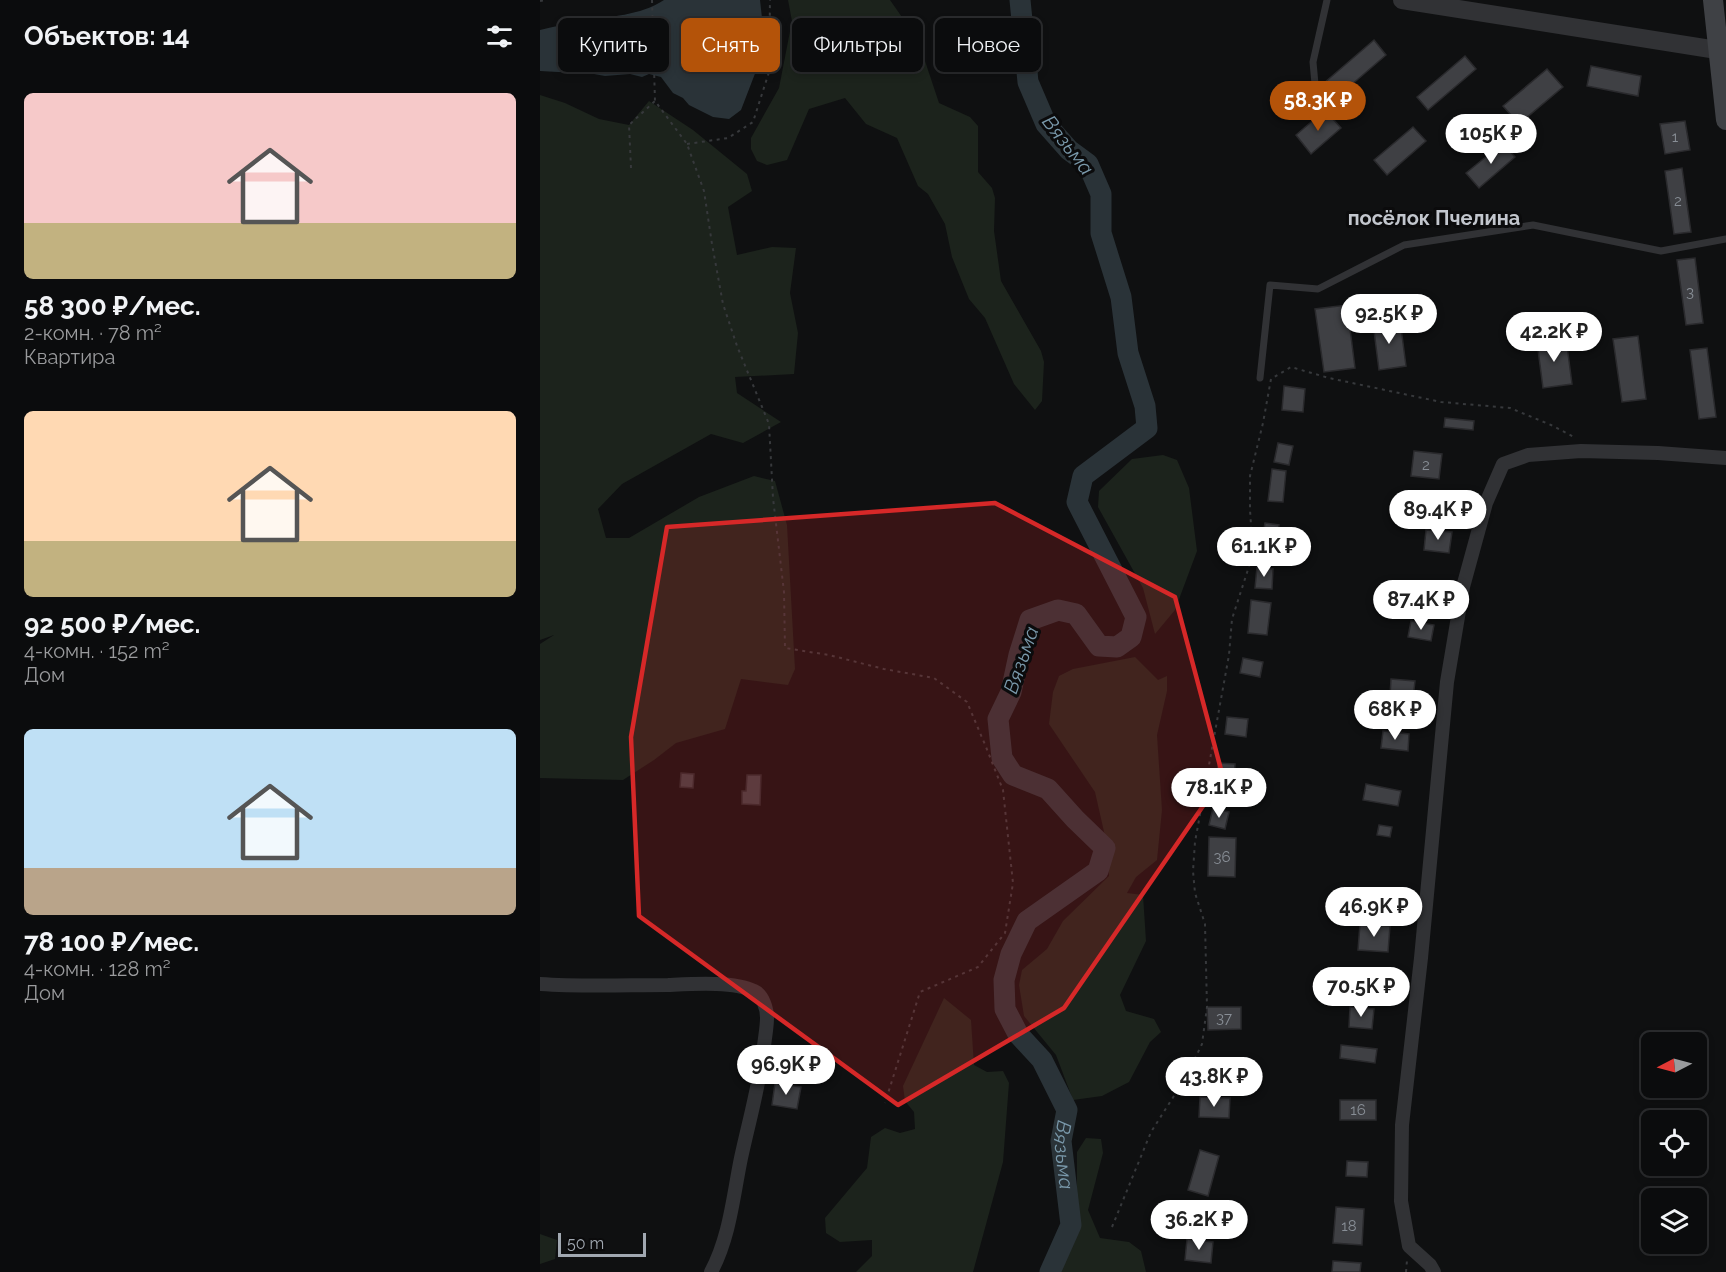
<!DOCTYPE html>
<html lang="ru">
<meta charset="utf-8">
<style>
:root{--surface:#0b0c0d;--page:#141516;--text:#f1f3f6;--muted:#9a9b9d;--line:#2b2c2e;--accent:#b45309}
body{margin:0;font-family:Raleway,sans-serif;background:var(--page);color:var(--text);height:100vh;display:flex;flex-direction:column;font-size:22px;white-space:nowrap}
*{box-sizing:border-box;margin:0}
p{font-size:20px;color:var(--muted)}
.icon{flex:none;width:33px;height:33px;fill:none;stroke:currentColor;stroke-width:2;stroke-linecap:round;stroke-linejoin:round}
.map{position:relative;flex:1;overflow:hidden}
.side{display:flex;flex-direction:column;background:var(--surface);width:540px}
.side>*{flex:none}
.top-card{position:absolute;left:18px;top:18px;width:570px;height:54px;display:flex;gap:12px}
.needle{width:39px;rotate:264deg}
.buttons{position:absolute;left:1101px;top:1032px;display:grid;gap:12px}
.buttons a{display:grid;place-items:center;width:66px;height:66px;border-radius:9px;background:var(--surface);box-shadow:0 3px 9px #0003,0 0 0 2px var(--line);font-size:30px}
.scale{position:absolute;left:18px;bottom:15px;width:88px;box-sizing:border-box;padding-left:6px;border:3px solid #a1a8b1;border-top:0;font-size:16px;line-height:21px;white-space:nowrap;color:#a1a8b1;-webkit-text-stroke:4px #0b0b0c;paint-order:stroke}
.price{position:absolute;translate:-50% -51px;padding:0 14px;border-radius:21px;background:#fff;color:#222;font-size:20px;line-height:39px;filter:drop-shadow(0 2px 3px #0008)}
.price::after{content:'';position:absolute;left:50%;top:36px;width:18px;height:14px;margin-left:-9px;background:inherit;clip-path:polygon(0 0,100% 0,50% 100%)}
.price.selected{background:var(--accent);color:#fff}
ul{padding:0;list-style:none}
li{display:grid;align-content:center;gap:12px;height:318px;padding:0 24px}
li span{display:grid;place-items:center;height:186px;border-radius:9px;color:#555}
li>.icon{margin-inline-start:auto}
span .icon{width:108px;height:108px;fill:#fffc;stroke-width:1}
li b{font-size:26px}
h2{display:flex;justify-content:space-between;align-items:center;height:72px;padding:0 24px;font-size:26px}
.chip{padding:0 21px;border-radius:9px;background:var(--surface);box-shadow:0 3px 9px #0003,0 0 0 2px var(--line);font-size:21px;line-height:54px}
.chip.selected{background:var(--accent);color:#fff}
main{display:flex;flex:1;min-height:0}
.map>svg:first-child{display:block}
</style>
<main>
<section class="side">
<h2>Объектов: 14<svg class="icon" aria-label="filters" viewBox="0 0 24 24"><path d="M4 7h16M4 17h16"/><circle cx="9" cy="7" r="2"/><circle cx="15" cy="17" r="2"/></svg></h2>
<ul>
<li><span style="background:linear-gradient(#f6c9c9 70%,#c2b280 0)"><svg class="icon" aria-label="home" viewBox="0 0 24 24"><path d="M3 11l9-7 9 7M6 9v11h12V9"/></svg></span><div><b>58 300 ₽/мес.</b><p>2-комн. · 78 m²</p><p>Квартира</p></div></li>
<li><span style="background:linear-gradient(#ffd9b3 70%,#c2b280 0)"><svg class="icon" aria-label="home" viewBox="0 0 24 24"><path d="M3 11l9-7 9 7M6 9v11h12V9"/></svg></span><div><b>92 500 ₽/мес.</b><p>4-комн. · 152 m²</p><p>Дом</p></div></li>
<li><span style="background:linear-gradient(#bfe0f5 75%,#b9a48a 0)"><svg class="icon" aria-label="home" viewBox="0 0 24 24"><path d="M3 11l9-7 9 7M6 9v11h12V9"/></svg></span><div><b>78 100 ₽/мес.</b><p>4-комн. · 128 m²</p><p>Дом</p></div></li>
</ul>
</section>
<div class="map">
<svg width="1186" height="1272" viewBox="0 0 1186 1272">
<rect width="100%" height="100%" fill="#0f1011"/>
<g fill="#1c231c">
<path d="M 248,0 L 350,0 L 378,40 L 399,103 L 430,117 L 438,126 L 438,172 L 452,188 L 455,198 L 454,231 L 461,281 L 501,351 L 504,362 L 502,401 L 495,410 L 474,384 L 445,318 L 429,299 L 412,257 L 405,224 L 388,194 L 378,186 L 357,138 L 326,124 L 305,98 L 269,109 L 247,160 L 227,165 L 217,161 L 211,149 L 211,138 L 239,88 L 252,21 Z"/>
<path d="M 0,95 L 25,103 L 59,119 L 89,125 L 109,101 L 153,130 L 207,174 L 212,191 L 188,207 L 197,255 L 232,247 L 256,248 L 250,293 L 258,333 L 254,374 L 195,377 L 197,393 L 241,422 L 203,443 L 171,434 L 82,484 L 58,509 L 66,538 L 89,538 L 159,497 L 214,476 L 235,481 L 247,525 L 255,669 L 248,685 L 201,679 L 185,729 L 136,743 L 114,760 L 83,780 L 0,778 L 0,644 L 14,635 L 0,640 Z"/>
<path d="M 623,455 L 637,460 L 649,488 L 657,551 L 635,610 L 615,634 L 603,588 L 558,507 L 559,491 L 592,459 Z"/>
<path d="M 595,657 L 618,680 L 627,676 L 627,691 L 617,735 L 622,810 L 617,860 L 596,877 L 587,893 L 603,895 L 606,941 L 580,995 L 586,1011 L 614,1019 L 621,1032 L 610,1042 L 589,1082 L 562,1096 L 533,1100 L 516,1055 L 484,1016 L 479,985 L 482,970 L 507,949 L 523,921 L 569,876 L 567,845 L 555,792 L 509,724 L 513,692 L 519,676 L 533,669 Z"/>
<path d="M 404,998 L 431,1020 L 434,1065 L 447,1072 L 463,1071 L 469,1083 L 463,1162 L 433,1272 L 316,1272 L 332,1256 L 332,1240 L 300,1242 L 286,1233 L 285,1218 L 327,1168 L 331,1137 L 345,1128 L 360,1133 L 375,1129 L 374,1112 L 365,1101 L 363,1086 Z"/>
<path d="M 546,1138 L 561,1139 L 563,1153 L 548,1210 L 560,1238 L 589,1242 L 601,1251 L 606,1272 L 521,1272 L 537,1231 L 537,1152 Z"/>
<path d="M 0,1234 L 17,1240 L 15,1259 L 0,1264 Z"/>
</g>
<path fill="#2a3338" d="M 124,0 L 220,0 L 222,18 L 216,71 L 201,110 L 189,119 L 173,117 L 149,105 L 143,98 L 133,93 L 121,77 L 109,74 L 102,77 L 90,74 L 65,76 L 54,74 L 0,71 L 0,30 C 14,27 28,23 42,21 C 70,16 100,16 124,0 Z"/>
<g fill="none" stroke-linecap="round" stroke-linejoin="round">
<path stroke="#2a3338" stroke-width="21" id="s1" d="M 480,0 L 488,82 L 506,124 L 529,150 L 548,164 L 561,194 L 561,233 L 581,297 L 588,353 L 605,406 L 607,428 L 543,476 L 537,502 L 596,617 L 591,637 L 577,647 L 559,646 L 536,614 L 518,610 L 490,620 L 479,655 L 471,692 L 458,719 L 462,758 L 473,775 L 508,789 L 535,819 L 565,848 L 558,871 L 487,921 L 471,954 L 464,980 L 465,1009 L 478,1034 L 502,1060 L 527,1110 L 521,1141 L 531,1225 L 510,1272"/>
</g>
<g fill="#3f4044" stroke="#2a2a2d" stroke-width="1.5">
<path d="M 834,40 L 846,55 L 796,98 L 784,83 Z"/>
<path d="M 925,56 L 936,69 L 888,110 L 877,97 Z"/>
<path d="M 1051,66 L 1101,76 L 1098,96 L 1047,86 Z"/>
<path d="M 1007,69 L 1023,87 L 979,124 L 963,106 Z"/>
<path d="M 785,110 L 801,128 L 771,154 L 756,135 Z"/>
<path d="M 1145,121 L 1150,150 L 1125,154 L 1120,124 Z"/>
<path d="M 873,127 L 886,141 L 847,175 L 834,160 Z"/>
<path d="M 963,143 L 975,157 L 939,188 L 926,173 Z"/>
<path d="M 1142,168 L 1151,232 L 1134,234 L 1125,171 Z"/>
<path d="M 1155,258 L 1163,323 L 1146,325 L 1137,260 Z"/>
<path d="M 807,305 L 815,368 L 784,372 L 775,309 Z"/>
<path d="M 860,320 L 866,366 L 839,370 L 833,323 Z"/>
<path d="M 1098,336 L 1106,399 L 1082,402 L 1073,339 Z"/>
<path d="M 1026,338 L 1032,384 L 1003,388 L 997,342 Z"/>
<path d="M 1167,348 L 1176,417 L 1159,419 L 1150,350 Z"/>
<path d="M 744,386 L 765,389 L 763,412 L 742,410 Z"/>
<path d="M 905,418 L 934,421 L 933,430 L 904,427 Z"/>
<path d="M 738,443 L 753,446 L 749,465 L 734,462 Z"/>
<path d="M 874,451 L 902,454 L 899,479 L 871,476 Z"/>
<path d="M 732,469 L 746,471 L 743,502 L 728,501 Z"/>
<path d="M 891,496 L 916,500 L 914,514 L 889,510 Z"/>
<path d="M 725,523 L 739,525 L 736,543 L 722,540 Z"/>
<path d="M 886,530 L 912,532 L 909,553 L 884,550 Z"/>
<path d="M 717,567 L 733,569 L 732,589 L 715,588 Z"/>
<path d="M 868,581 L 902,587 L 899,606 L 865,601 Z"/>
<path d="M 711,600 L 731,603 L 727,635 L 708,633 Z"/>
<path d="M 871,621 L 894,625 L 891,641 L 868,637 Z"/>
<path d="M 703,658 L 723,662 L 720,677 L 700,673 Z"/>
<path d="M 851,679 L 875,681 L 873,699 L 850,696 Z"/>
<path d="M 687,717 L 708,719 L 706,737 L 685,734 Z"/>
<path d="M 843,731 L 869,734 L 868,751 L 841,748 Z"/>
<path d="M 678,763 L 695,764 L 694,783 L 677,782 Z"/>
<path d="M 141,773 L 154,774 L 153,788 L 140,787 Z"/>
<path d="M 207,775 L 221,775 L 220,805 L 202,804 L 202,791 L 206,791 Z"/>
<path d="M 826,784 L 861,791 L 858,806 L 823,800 Z"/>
<path d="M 673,808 L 689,812 L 685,829 L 669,825 Z"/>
<path d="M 839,825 L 852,827 L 850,837 L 837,835 Z"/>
<path d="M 669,837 L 696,838 L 695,877 L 668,876 Z"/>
<path d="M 822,888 L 851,892 L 849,903 L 820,899 Z"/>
<path d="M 820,924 L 850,926 L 848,952 L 818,950 Z"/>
<path d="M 667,1007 L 701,1007 L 701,1029 L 668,1030 Z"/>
<path d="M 810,1007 L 834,1009 L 832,1029 L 809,1027 Z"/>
<path d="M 801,1045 L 837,1049 L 835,1063 L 800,1058 Z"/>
<path d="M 235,1083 L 261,1087 L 257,1109 L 232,1105 Z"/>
<path d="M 660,1097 L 690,1098 L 689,1118 L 659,1117 Z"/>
<rect x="800" y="1100" width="36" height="20"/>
<path d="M 660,1150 L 679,1156 L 668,1196 L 648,1190 Z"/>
<path d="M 807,1161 L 828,1162 L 827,1177 L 806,1176 Z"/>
<path d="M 796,1207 L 824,1209 L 822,1245 L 793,1243 Z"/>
<path d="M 647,1239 L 673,1242 L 671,1263 L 645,1260 Z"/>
<path d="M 793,1261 L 821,1263 L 820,1272 L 792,1272 Z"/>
</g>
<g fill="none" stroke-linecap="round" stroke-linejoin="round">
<g stroke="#37393c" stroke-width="2" stroke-dasharray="3 4.5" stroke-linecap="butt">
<path d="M 112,0 L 115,101 L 147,144 L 164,191 L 172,244 L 183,304 L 197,346 L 229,424 L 233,498 L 244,592 L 245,648 L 289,655 L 344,669 L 394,678 L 427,702 L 446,747 L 463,790 L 473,883 L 465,933 L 438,967 L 380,992 L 345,1103"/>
<path d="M 0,1 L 5,0"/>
<path d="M 147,144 L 188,138 L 213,122 L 229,72 L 230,0"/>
<path d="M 91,168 L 89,125 L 115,101"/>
<path d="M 572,1227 L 611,1132 L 646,1077 L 662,1044 L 667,1007 L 665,924 L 655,893 L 653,871 L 655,842 L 689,655 L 692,619 L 713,554 L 710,510 L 710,476 L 723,423 L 731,379 L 751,367 L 789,378 L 901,402 L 970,408 L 1011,425 L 1036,438"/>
<path d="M 866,1272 L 867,1260"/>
</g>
<g stroke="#313235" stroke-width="7">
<path d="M 777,106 L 773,62 L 787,0"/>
<path d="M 720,378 L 730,285 L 778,289 L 864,245 L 993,225 L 1121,251 L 1186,239"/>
</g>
<g stroke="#313235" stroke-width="14">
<path d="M 0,984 C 42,987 86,985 128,985 C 151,984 194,981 214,991 C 223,995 227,1009 227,1018 C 227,1027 225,1037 224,1046 C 220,1083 209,1121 201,1158 C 193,1197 190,1236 171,1272"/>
<path d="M 894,1272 L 890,1265 L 869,1246 L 861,1201 L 862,1125 L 881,958 L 907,682 L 923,587 L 946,503 L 963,464 L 988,455 L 1041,451 L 1118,453 L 1186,458"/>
</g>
<path stroke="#313235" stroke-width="18" d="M 862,0 L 1177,50"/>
<path stroke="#3f4145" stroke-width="20" d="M 1173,0 L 1186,120"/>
</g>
<path fill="#d62828" fill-opacity="0.2" stroke="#d62828" stroke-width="4.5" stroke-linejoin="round" d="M 455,503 L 635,597 L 683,777 L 524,1008 L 358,1105 L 99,916 L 91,737 L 127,527 Z"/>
<g text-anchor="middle" stroke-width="6" stroke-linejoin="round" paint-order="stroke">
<g font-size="15" fill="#888e96">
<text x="1135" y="142">1</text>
<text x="1138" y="206">2</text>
<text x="1150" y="297">3</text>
<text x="886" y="470">2</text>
<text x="682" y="862">36</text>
<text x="684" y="1023">37</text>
<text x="818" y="1115">16</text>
<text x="809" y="1231">18</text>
</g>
<g font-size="20" font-style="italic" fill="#7a99ab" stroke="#0b0b0c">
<text transform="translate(528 145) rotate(52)" y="7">Вязьма</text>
<text transform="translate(481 660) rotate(-71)" y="7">Вязьма</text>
<text dy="7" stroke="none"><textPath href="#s1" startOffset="1491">Вязьма</textPath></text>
</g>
<g font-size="20" font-weight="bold" fill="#c2c6cd" stroke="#0b0b0c">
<text x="894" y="225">посёлок Пчелина</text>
</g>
</g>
</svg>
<div class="buttons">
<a><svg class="needle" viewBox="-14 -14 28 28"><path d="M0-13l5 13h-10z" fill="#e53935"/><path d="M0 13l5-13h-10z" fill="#9a9b9d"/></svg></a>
<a><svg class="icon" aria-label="locate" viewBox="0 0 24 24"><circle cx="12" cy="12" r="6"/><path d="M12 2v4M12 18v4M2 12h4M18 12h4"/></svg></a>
<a><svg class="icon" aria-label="layers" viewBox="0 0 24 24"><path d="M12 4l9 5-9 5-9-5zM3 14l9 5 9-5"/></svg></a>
</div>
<div class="scale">50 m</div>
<b class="price selected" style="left:778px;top:132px">58.3K ₽</b>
<b class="price" style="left:951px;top:165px">105K ₽</b>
<b class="price" style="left:849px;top:345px">92.5K ₽</b>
<b class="price" style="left:1014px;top:363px">42.2K ₽</b>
<b class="price" style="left:898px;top:541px">89.4K ₽</b>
<b class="price" style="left:724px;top:578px">61.1K ₽</b>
<b class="price" style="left:881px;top:631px">87.4K ₽</b>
<b class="price" style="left:855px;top:741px">68K ₽</b>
<b class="price" style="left:679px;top:819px">78.1K ₽</b>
<b class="price" style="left:834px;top:938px">46.9K ₽</b>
<b class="price" style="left:821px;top:1018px">70.5K ₽</b>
<b class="price" style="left:246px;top:1096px">96.9K ₽</b>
<b class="price" style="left:674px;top:1108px">43.8K ₽</b>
<b class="price" style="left:659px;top:1251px">36.2K ₽</b>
<div class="top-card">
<a class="chip">Купить</a>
<a class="chip selected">Снять</a>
<a class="chip">Фильтры</a>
<a class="chip">Новое</a>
</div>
</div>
</main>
